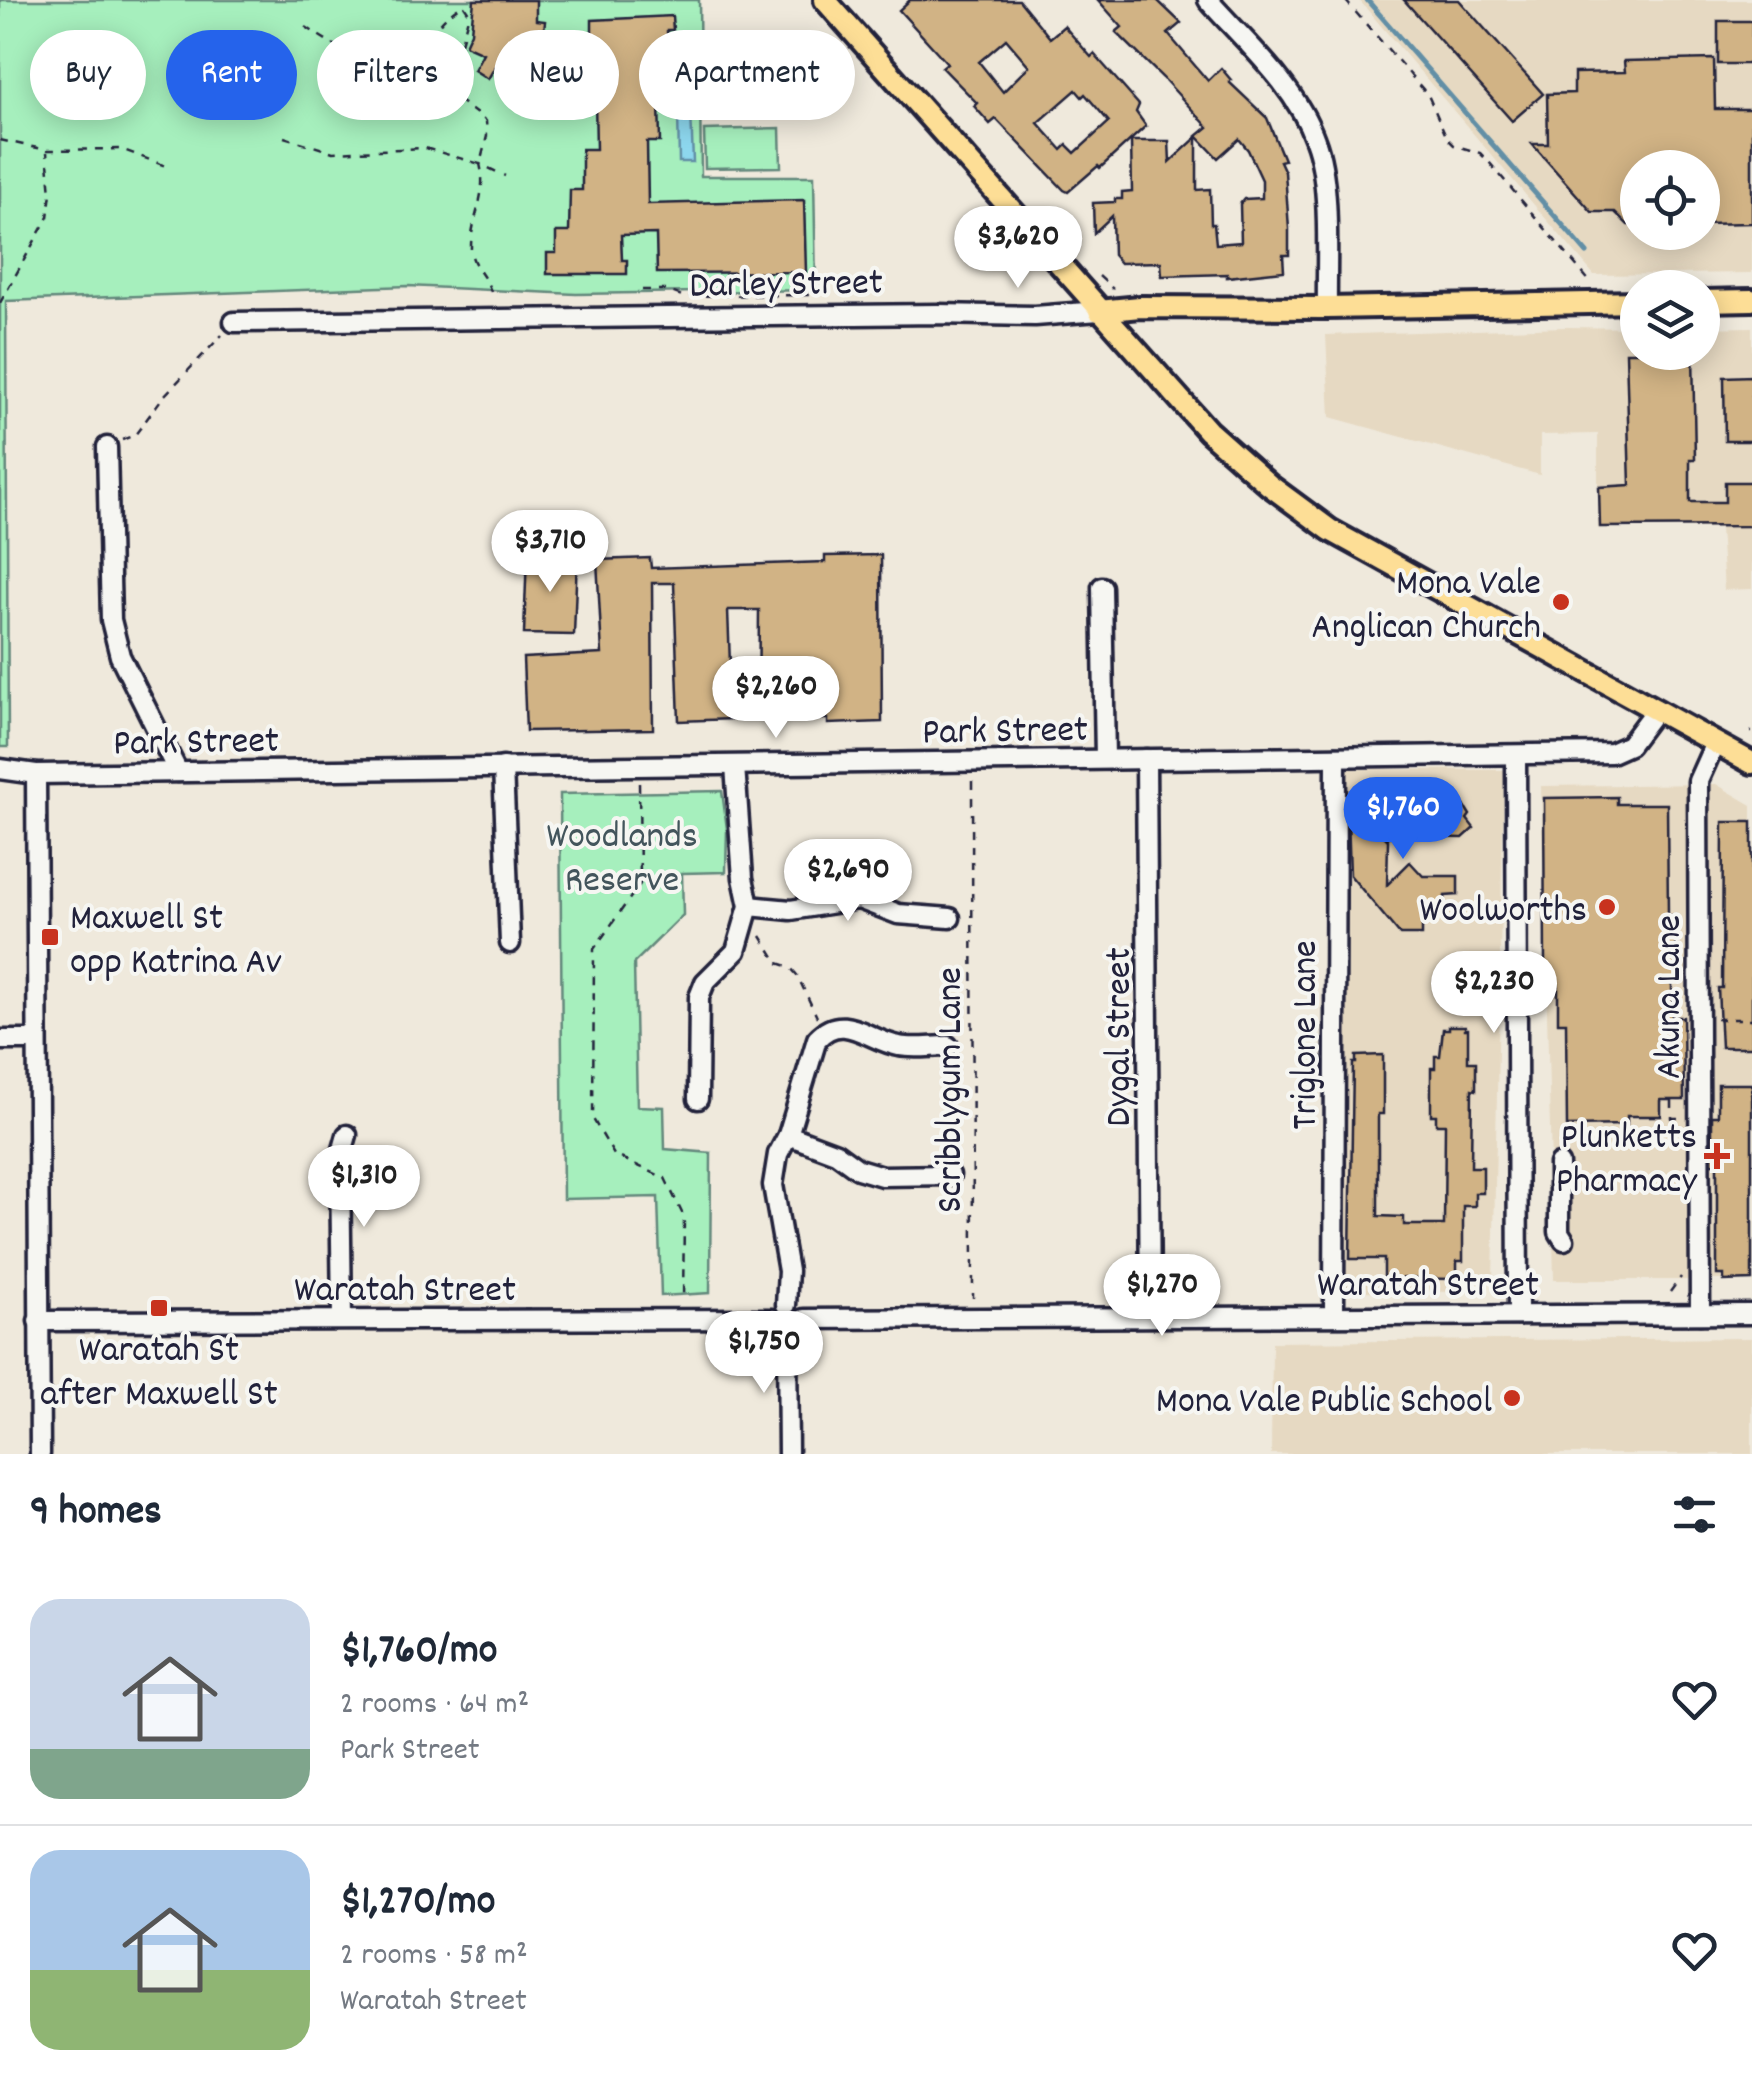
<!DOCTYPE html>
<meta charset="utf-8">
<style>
:root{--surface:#fff;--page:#f2f2f3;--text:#1f2937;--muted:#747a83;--line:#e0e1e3;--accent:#2563eb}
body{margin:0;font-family:Dekko,sans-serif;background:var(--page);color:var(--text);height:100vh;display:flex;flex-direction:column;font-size:38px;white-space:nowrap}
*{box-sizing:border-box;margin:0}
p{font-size:32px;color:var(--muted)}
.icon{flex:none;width:55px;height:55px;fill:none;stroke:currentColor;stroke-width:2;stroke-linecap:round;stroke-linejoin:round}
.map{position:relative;height:1454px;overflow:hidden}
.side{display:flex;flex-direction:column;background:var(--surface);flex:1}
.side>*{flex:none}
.banner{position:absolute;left:30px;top:30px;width:1000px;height:90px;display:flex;gap:20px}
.buttons{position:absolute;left:1620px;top:150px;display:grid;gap:20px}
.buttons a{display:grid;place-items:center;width:100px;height:100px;border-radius:50%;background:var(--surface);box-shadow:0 5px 25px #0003;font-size:50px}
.price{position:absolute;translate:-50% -85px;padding:0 22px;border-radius:35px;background:#fff;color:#222;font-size:32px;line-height:65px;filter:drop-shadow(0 2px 5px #0008)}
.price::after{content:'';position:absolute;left:50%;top:60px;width:30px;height:22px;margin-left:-15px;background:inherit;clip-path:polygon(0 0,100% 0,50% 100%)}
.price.current{background:var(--accent);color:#fff}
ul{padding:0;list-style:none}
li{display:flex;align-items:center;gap:30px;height:250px;padding:0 30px}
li+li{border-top:2px solid var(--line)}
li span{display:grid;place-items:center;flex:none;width:280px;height:200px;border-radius:30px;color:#555}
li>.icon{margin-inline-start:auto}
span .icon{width:120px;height:120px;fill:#fffc;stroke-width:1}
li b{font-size:42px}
h2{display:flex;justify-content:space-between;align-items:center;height:120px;padding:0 30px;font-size:42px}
.pill{padding:0 35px;border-radius:45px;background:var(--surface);box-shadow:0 5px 25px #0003;font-size:35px;line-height:90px}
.pill.current{background:var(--accent);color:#fff}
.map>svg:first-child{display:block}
</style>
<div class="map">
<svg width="1752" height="1454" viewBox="0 0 1752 1454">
<rect width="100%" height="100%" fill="#efe9dc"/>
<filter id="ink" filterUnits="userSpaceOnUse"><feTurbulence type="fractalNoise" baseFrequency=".01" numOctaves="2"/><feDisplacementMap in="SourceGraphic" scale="20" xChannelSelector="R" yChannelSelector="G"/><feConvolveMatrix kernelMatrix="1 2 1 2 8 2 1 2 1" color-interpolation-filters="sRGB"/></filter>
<g filter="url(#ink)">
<g fill="#e6d9c2" fill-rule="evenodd">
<path d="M 1359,0 L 1752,0 L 1752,273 L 1594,275 ZM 1638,168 L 1702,168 L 1702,232 L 1638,232 Z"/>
<path d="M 1564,327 L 1637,328 L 1638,352 L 1702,352 L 1703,328 L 1752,327 L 1752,589 L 1724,590 L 1720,528 L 1598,528 L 1598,434 L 1540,435 L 1540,475 L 1330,417 L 1326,335 Z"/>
<path d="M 1342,769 L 1504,770 L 1493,1280 L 1478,1292 L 1341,1291 Z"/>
<path d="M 1716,784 L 1752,805 L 1752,1280 L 1554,1280 L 1541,786 Z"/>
<path d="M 1752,1338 L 1752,1454 L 1271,1454 L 1272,1342 Z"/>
</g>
<g fill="#a6efbd" stroke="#64887c" stroke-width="2.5">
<path d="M 0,0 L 699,0 L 701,176 L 814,176 L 816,290 L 576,294 L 408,286 L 6,301 L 8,747 L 0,747 Z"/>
<path d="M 780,128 L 781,167 L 705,168 L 704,130 Z"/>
<path d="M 722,791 L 727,829 L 726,872 L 682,873 L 683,915 L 634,963 L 637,1106 L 664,1107 L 665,1149 L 711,1153 L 710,1293 L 661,1296 L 658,1197 L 563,1199 L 560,794 Z"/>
</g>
<path fill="#8dd7ee" stroke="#628fa6" stroke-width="2.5" d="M 691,111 L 693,162 L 679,162 L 678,112 Z"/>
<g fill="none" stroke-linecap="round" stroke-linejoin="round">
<path stroke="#628fa6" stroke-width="5" d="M 1367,0 L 1587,253"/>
</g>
<g fill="#d1b385" stroke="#22223b" stroke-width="2.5" fill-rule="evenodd">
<path d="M 474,0 L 536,0 L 536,20 L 545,21 L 543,41 L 539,55 L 531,52 L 525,70 L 499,60 L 488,79 L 474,70 L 483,53 L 465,45 L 471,32 Z"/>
<path d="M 910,0 L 1019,0 L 1050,38 L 1064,26 L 1091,57 L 1094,54 L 1139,105 L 1136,112 L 1146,126 L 1100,168 L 1098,166 L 1068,192 L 1064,190 L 996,119 L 990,124 L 974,106 L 977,103 L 942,67 L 947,63 L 899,10 ZM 1006,39 L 1029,66 L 1003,92 L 979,62 ZM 1076,90 L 1082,97 L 1085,94 L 1109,122 L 1075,153 L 1067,145 L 1062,150 L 1038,123 Z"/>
<path d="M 1098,0 L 1157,0 L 1181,23 L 1168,34 L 1208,81 L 1221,68 L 1231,80 L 1229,82 L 1267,118 L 1284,160 L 1280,161 L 1285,172 L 1289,229 L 1289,255 L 1283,255 L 1284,271 L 1227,277 L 1227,274 L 1162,276 L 1161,262 L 1120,263 L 1113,255 L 1112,216 L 1094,233 L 1093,203 L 1115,202 L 1115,199 L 1122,199 L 1122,192 L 1132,191 L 1131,141 L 1169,141 L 1170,162 L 1197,137 L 1197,190 L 1210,189 L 1211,224 L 1214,224 L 1216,244 L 1241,242 L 1240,204 L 1244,199 L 1262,198 L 1262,180 L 1248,150 L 1239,139 L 1218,158 L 1197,136 L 1208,127 L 1163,78 L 1116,32 L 1122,27 Z"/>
<path d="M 1404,0 L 1459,0 L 1543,94 L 1512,121 Z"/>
<path d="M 672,16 L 673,30 L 667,30 L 669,100 L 659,100 L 660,142 L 647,142 L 648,204 L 804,200 L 806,272 L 657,273 L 656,234 L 621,235 L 622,260 L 627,260 L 627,274 L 547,274 L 547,253 L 556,253 L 556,232 L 569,232 L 570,190 L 582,190 L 582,149 L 596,149 L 595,99 L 603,98 L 604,58 L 603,39 L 592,40 L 592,20 Z"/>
<rect x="1718" y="21" width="34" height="43"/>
<path d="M 1714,59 L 1715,109 L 1752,109 L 1752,223 L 1702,224 L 1702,168 L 1638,168 L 1638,225 L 1628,225 L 1615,212 L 1592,212 L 1532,144 L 1548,144 L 1547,94 L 1574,93 L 1574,73 L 1625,72 L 1624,61 Z"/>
<path d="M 1626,352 L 1693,352 L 1695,459 L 1690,459 L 1690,502 L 1725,502 L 1725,482 L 1752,482 L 1752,526 L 1600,527 L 1599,487 L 1630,485 Z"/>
<path d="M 1752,376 L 1752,441 L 1725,441 L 1724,377 Z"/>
<path d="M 527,555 L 577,557 L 574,635 L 524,634 Z"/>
<path d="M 881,555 L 882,722 L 828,724 L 828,719 L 758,718 L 759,610 L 728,610 L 732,719 L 679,721 L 674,583 L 652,583 L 653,729 L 526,731 L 523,658 L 602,654 L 597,560 L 650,558 L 651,568 L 825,562 L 825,556 Z"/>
<path d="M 1617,797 L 1617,804 L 1667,804 L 1668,916 L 1675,916 L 1676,981 L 1672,980 L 1672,1017 L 1683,1017 L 1684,1100 L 1661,1100 L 1661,1116 L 1627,1116 L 1627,1125 L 1567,1126 L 1566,1022 L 1558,1022 L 1558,983 L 1539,984 L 1539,961 L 1545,961 L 1544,798 Z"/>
<path d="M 1447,799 L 1455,809 L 1462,802 L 1470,815 L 1467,819 L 1474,828 L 1463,838 L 1384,836 L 1388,840 L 1387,885 L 1410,862 L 1423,876 L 1458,876 L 1458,895 L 1445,896 L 1445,910 L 1434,910 L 1434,922 L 1422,922 L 1422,935 L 1400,935 L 1350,875 L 1348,816 L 1355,811 L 1358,814 L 1371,804 L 1377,810 L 1383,805 L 1388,811 L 1395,805 L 1401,812 L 1409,806 L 1413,812 L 1420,807 L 1424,812 L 1432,806 L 1435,809 Z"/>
<path d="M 1723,822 L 1752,822 L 1752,1047 L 1721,1047 L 1718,988 L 1722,988 Z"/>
<rect x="1456" y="968" width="21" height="19"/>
<path d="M 1449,1026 L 1465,1026 L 1465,1029 L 1468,1029 L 1468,1062 L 1476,1062 L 1476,1090 L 1472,1089 L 1471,1167 L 1483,1167 L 1483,1193 L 1475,1193 L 1475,1206 L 1463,1206 L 1463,1261 L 1457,1261 L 1457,1279 L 1384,1278 L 1384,1259 L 1350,1259 L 1353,1063 L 1356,1063 L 1356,1056 L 1383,1055 L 1383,1114 L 1378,1114 L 1378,1216 L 1404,1217 L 1404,1225 L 1444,1225 L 1445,1124 L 1436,1124 L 1436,1115 L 1431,1115 L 1431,1068 L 1435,1068 L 1435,1056 L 1440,1056 L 1443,1029 L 1449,1029 Z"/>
<path d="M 1718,1084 L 1752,1084 L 1752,1280 L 1724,1281 L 1724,1275 L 1717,1275 L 1717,1164 L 1712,1164 L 1712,1116 L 1718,1116 Z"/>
</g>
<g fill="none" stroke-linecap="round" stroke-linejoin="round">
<g stroke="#22223b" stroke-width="25">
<g id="minor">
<path d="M 1208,0 C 1245,42 1296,86 1315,140 C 1332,184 1326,260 1327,308"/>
<path d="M 234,322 L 938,314 L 1035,316 L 1099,311"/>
<path d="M 107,447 L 111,620 L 120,656 L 178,772"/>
<path d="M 1102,587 L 1105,759"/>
<path d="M 1516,756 L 1518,1315"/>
<path d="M 1146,759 L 1150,1315"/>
<path d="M 503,767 L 510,943"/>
<path d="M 0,769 L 36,774 L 1611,753 L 1629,745 L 1656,709"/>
<path d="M 36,774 L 40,1454"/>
<path d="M 749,906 L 791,910 L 859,899 L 898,914 L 950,918"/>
<path d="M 0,1040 L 35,1040"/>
<path d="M 698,1099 L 699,997 L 705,982 L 736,951 L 749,906 L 743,878 L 735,766"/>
<path d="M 788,1135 L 836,1153 L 858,1169 L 882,1176 L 950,1175"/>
<path d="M 1559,1164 L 1559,1232 L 1564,1240"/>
<path d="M 786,1305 L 788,1271 L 773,1185 L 778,1154 L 788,1135 L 817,1039 C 844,1010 868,1041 899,1046 C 914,1049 932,1046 948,1046"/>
<path d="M 1334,1314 L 1336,757"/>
<path d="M 1700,1314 L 1698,781 L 1715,743"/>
<path d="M 342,1319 L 340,1160 L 347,1135"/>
<path d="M 804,1319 L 1752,1314"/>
<path d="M 38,1321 L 772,1319"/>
<path d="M 787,1337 L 788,1454"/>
</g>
</g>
<g stroke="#22223b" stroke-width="28">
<g id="major">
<path d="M 825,0 L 1208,431 L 1269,485 L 1330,530 L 1752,763"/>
<path d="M 1702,301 L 1752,300"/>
<path d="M 1099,311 L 1140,307 L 1327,308 L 1638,302"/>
</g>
</g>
<g stroke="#22223b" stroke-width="2.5" stroke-dasharray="8 8" stroke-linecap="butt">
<path d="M 1345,0 L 1428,95 L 1447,138 L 1454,145 L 1480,153 L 1489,162 L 1591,283"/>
<path d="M 284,137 L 333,152 L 425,148 L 480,164 L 487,136 L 486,121 L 452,95 L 438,78 L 459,51 L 469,13 L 463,4 C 455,10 445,16 439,25 C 433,33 430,44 422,51 C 386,80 336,47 306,27"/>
<path d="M 0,140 L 47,150 L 121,149 L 171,168"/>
<path d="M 1099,276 L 1113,289"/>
<path d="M 642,290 L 666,290 L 682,296 L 810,295"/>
<path d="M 491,292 C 486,275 470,265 471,247 C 471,217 488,195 480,164 L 505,176"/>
<path d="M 0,303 L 48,217 L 51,193 L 47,152"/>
<path d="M 122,440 L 135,435 L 163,397 L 222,335"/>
<path d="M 1750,732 L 1752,732"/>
<path d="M 972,781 L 973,1298"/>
<path d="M 639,783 L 640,884 L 594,949 L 593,1119 L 614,1155 L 665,1178 L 684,1217 L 683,1301"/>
<path d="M 761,936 L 778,963 L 790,967 L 797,975 L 817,1017"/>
<path d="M 1716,1019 L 1752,1019"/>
<path d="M 1672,1100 L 1672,1118 L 1682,1118"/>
<path d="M 1670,1292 L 1681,1277"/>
</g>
<use href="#minor" stroke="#f6f6f2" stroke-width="18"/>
<use href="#major" stroke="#fdde96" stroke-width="20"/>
</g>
</g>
<g fill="#c8321e" stroke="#f6f6f2" stroke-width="4">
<circle cx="1561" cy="602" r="10"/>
<circle cx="1607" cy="907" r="10"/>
<rect x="40" y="927" width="20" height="20" rx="5"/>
<path d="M1712 1141h10v10h10v10h-10v10h-10v-10h-10v-10h10z"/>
<rect x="149" y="1298" width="20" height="20" rx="5"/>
<circle cx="1512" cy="1398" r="10"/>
</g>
<g text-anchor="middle" stroke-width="8" stroke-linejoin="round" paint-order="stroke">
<g font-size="38" fill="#22223b" stroke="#f6f6f2">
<text transform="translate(786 281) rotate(-1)" y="13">Darley Street</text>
<text transform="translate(1005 728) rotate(-1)" y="13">Park Street</text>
<text transform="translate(196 739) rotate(-1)" y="13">Park Street</text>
<text transform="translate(1666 997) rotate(-90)" y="13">Akuna Lane</text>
<text transform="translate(1302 1035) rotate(-90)" y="13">Triglone Lane</text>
<text transform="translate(1116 1037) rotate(-90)" y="13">Dygal Street</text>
<text transform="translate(947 1090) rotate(-90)" y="13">Scribblygum Lane</text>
<text x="1428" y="1295">Waratah Street</text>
<text x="405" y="1300">Waratah Street</text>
</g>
<g font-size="38" fill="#22223b" stroke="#f6f6f2" text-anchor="end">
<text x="1541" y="593">Mona Vale<tspan x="1541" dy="44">Anglican Church</tspan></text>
<text x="1587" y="920">Woolworths</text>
<text x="70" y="928" text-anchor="start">Maxwell St<tspan x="70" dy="44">opp Katrina Av</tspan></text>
<text x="1697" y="1147">Plunketts<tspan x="1697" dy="44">Pharmacy</tspan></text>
<text x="159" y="1360" text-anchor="middle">Waratah St<tspan x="159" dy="44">after Maxwell St</tspan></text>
<text x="1492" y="1411">Mona Vale Public School</text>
</g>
<g font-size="38" fill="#43555c" stroke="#f6f6f2">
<text x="622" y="846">Woodlands<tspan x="622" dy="44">Reserve</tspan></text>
</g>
</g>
</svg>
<div class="buttons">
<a><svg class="icon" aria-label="locate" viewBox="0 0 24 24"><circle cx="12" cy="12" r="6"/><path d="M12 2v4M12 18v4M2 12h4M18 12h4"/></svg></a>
<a><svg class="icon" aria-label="layers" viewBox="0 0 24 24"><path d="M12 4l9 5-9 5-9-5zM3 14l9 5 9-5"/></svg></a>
</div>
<b class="price" style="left:1018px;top:291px">$3,620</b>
<b class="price" style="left:550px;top:595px">$3,710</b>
<b class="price" style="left:776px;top:741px">$2,260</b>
<b class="price current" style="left:1403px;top:862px">$1,760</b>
<b class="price" style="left:848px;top:924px">$2,690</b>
<b class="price" style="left:1494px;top:1036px">$2,230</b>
<b class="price" style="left:364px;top:1230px">$1,310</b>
<b class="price" style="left:1162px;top:1339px">$1,270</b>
<b class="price" style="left:764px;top:1396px">$1,750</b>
<div class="banner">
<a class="pill">Buy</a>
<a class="pill current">Rent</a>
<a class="pill">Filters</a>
<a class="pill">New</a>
<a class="pill">Apartment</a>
</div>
</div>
<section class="side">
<h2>9 homes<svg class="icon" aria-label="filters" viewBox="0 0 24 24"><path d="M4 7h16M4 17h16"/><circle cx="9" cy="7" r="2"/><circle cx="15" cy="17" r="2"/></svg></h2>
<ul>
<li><span style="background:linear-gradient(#c9d6e8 75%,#7fa58c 0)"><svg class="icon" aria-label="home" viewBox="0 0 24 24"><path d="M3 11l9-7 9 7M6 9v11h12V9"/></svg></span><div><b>$1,760/mo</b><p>2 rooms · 64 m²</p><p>Park Street</p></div><svg class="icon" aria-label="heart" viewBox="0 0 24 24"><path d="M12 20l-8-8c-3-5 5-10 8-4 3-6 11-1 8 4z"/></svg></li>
<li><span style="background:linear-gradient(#a9c7e8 60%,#8fb573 0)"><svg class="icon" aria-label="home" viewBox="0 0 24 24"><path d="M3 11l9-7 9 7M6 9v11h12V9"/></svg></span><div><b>$1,270/mo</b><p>2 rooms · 58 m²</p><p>Waratah Street</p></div><svg class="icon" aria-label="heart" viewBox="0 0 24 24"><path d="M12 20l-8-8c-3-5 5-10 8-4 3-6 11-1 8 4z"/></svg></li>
</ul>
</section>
